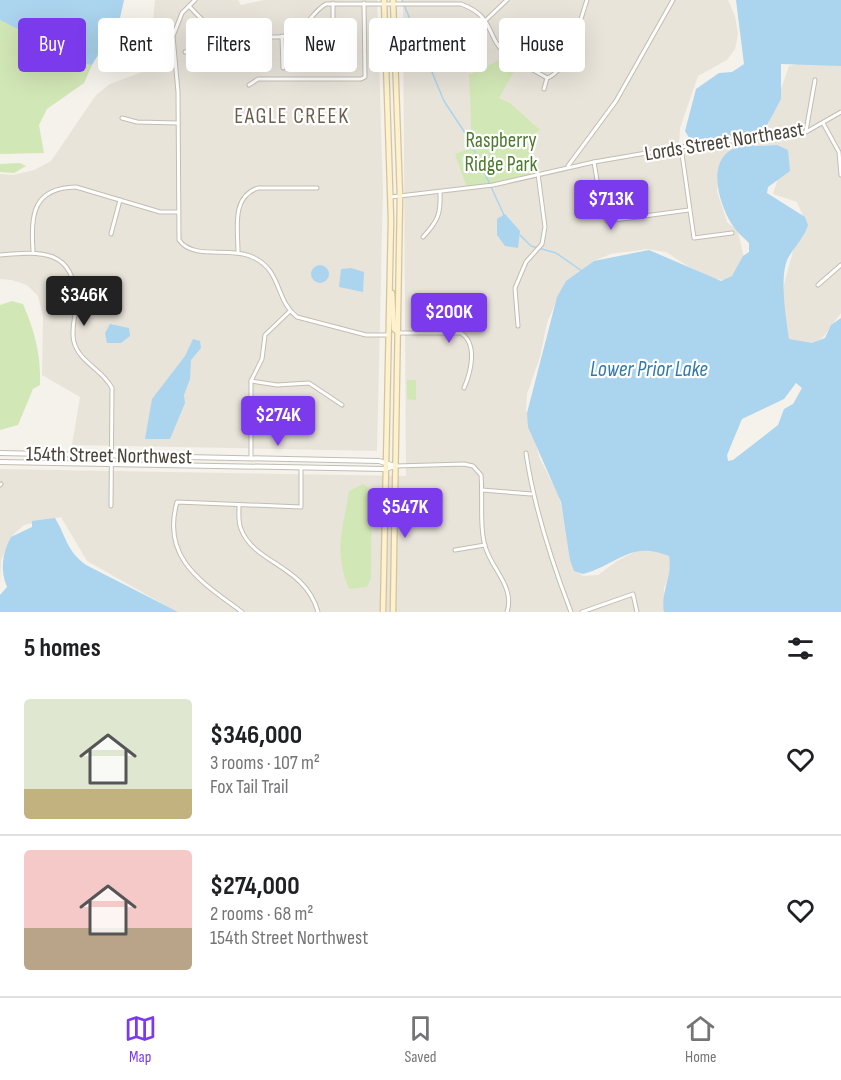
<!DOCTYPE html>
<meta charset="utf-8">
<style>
:root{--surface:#fff;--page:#f6f6f6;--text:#202124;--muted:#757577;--line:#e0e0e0;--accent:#7c3aed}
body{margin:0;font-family:"Sofia Sans Condensed",sans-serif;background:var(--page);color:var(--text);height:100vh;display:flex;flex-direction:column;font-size:22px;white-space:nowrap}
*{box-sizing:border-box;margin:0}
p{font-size:20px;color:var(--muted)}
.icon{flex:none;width:33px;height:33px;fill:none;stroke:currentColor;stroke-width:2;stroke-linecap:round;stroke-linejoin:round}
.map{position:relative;height:612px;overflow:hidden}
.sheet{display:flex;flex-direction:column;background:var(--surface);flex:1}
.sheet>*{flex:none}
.hud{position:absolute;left:18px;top:18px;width:806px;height:54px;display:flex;gap:12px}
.price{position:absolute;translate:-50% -51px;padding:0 14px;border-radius:6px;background:var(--accent);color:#fff;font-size:20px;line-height:39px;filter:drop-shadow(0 2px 3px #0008)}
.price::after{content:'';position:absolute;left:50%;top:36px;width:18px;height:14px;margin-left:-9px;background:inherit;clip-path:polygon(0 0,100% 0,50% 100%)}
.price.active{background:#222;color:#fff}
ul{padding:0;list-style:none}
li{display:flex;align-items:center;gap:18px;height:150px;padding:0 24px}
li+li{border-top:2px solid var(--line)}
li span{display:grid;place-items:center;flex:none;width:168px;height:120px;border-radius:6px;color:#555}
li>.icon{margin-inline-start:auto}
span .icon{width:72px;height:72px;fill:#fffc;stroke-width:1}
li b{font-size:26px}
h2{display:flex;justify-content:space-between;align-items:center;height:72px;padding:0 24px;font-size:26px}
.tag{padding:0 21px;border-radius:6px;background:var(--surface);box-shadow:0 6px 24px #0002;font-size:21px;line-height:54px}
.tag.active{background:var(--accent);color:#fff}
.menu{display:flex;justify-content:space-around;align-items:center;height:84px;border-top:2px solid var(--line);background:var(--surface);font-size:16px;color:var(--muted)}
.menu a{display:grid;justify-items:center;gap:3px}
.menu .active{color:var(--accent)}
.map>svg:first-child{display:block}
</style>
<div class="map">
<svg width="841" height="612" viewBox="0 0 841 612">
<rect width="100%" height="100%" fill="#f5f2eb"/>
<g fill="#e9e4da">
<path d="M 155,0 L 238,0 L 241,5 L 264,0 L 377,0 L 383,189 L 377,451 L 72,445 L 80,397 L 42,375 L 43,316 L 38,296 L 27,285 L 12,280 L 0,279 L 0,174 L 13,175 L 34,170 L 51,161 L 96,95 L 110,84 L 142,72 L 149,60 Z"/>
<path d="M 403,0 L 728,0 L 735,16 L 738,34 L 735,49 L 727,60 L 698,76 L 680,128 L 679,145 L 765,134 L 789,66 L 809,62 L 841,64 L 841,313 L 824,336 L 814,345 L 787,341 L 777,324 L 784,285 L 794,247 L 806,223 L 797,202 L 773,194 L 779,175 L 777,145 L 742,146 L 730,151 L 722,159 L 717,191 L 727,222 L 738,231 L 744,258 L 737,273 L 724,280 L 706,278 L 666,252 L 648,249 L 611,254 L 594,261 L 569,280 L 560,292 L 547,323 L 540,357 L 527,394 L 526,410 L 540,459 L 559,496 L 574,569 L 583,576 L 598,575 L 617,561 L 644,547 L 664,551 L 672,555 L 668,579 L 664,588 L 664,612 L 177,612 L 87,561 L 61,517 L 24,525 L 14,534 L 1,560 L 0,584 L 0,469 L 406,476 Z"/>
</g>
<g fill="#d2e7b6">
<path d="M 0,20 L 48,45 L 73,63 L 92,65 L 84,83 L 47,109 L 39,125 L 44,153 L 0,154 Z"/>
<path d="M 507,56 L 518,64 L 499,98 L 510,103 L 540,130 L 527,140 L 533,176 L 467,188 L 455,154 L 472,148 L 469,75 Z"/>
<path d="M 20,163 L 26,166 L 14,173 L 0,172 L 0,164 Z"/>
<path d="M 12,301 L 23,304 C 35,332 41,355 40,385 L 33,389 L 18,425 L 0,430 L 0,305 Z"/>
<path d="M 407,380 L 416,380 L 416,400 L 407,399 Z"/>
<path d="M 363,484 L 371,490 L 372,500 L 371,578 L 367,587 L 349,589 C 333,549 343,531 349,491 Z"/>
</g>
<path fill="#e4e2df" d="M 472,154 L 478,171 L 467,174 L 461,158 Z"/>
<g fill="#abd4ee" fill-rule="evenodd">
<path d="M 0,0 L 124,0 L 120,18 L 92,65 L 73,63 L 48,45 L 0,20 Z"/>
<path d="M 736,0 L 841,0 L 841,66 L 781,64 L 781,99 L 764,131 L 754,134 L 755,146 L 777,145 L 788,150 L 790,171 L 768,187 L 767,193 L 805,217 L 808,225 C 804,238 795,246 788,258 C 779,276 786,318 789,339 L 812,343 L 825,338 L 831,325 L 841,318 L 841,612 L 664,612 C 660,593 673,576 669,556 C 630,540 619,564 583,574 L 574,571 L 570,560 L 561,502 L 528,427 L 527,413 L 557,297 L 566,281 L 594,261 L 649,250 L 721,281 L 732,276 L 743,256 L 749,252 L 749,243 C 744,238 737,232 733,226 C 717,202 704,152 743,146 L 742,136 L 691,141 L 685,131 L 696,89 L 719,73 L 732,72 L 744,64 ZM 796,383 L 802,388 L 793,404 L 784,409 L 778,425 L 733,460 L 728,461 L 727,455 L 742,419 L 784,399 Z"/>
<path d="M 321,21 L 325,21 L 322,39 L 316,40 L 311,35 Z"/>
<path d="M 505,214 L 520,231 L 518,248 L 505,246 L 497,235 L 497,219 Z"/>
<circle cx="320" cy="274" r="9"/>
<path d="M 351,268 L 364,272 L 363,292 L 339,287 L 341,269 Z"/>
<path d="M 110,324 L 129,328 L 130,336 L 121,343 L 107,343 L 105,333 Z"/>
<path d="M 193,339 L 200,341 L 201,348 L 191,360 L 190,379 L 184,395 L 185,403 L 170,439 L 145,439 L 152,399 L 185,356 Z"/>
<path d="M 55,518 C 67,538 66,550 86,565 L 178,612 L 0,612 L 0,595 L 7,587 C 0,570 2,554 11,537 L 32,527 L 32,521 Z"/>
</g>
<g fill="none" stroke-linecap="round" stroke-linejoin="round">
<g stroke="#abd4ee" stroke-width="1.5">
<path d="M 402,0 L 444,101 L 469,139 L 504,215"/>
<path d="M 520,235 L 531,246 L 556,253 L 582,271"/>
</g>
<g stroke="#c3bdb1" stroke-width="5">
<g id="minor">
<path d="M 195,0 L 182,13 L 173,36 L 178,92 L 179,240 C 193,260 228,247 250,256 C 283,269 274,299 297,317 L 366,335 L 388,335"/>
<path d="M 333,3 L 333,67"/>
<path d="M 189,6 C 217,36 222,38 262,37 C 274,37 284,38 295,33 C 307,27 313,11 326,4 L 461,4 C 496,17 485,36 506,54 C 518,63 534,70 547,78"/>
<path d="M 486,20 L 507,0"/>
<path d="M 282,36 L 283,68"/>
<path d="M 185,52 L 205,46 L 215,31"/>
<path d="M 234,68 L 234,37"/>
<path d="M 249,85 L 258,79 L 361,79 L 365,77 L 364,3"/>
<path d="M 544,89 L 547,78 C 568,72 580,20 587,0"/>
<path d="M 122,118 L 137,122 L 178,123"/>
<path d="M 823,123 L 839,152 L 841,175"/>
<path d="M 806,131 L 815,80"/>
<path d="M 681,147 L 694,238 L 732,233"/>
<path d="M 594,162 L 603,216 L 607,221 L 689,210"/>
<path d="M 568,166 L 616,101 L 673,0"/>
<path d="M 391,197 L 493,185 L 594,162 L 681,147 L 806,132 L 841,112"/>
<path d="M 111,234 L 120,200"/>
<path d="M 423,237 C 438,221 441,214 440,192"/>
<path d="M 33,251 C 31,215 32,188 76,187 L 160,212 L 178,212"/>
<path d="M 238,252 C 238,229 231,197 258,188 L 317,188"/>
<path d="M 0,255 C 41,251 74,249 76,300 C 77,314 70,329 74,342 C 79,362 103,370 112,388 L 111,506"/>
<path d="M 818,285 L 841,265"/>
<path d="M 518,326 L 515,288 L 526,262 L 542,244 L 545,227 L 538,174"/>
<path d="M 399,333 L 461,333 C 478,344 471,372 464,388"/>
<path d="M 448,333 L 450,317 L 468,300"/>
<path d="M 251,381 L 277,385 L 309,383 L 342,405"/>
<path d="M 526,453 C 534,508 551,560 571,612"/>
<path d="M 251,458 L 251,381 L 262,359 L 265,335 L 290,311"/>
<path d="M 396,466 L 464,464 L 473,466 L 481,475 C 483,496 479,530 486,549 C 493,570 515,588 507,612"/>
<path d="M 0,485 L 1,484"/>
<path d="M 482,490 L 531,494"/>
<path d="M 239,506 C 239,514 238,522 241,529 C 254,564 305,565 318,612"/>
<path d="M 455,550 L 485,545"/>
<path d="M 242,612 C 202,582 161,559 177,502 L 301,507 L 301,468"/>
<path d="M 582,612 L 633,594 L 637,612"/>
</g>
</g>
<g stroke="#c3bdb1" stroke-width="6">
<g id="tertiary">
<path d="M 0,453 L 379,461 L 395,466"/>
<path d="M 0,462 L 385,469 L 395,466"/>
</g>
</g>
<g stroke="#d3c49d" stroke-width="7">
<g id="secondary">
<path d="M 393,0 L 400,196 L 393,612"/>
<path d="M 392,293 L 394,329 L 399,333"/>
<path d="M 383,612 L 391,220 L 384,0"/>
</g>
</g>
<use href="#minor" stroke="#fff" stroke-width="3"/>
<use href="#tertiary" stroke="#fff" stroke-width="4"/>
<use href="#secondary" stroke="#fdf1ce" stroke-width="4.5"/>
</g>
<g text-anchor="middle" stroke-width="4.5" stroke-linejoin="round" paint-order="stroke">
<g font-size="21" fill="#4c7a2e" stroke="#fff">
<text x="501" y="147">Raspberry<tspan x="501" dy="24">Ridge Park</tspan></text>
</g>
<g font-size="21" fill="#494339" stroke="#fff">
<text transform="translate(724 141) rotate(-9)" y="7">Lords Street Northeast</text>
<text transform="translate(109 455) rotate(1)" y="7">154th Street Northwest</text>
</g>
<g font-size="22" letter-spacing="1.5" fill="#6c6151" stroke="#fff">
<text x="292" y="123">EAGLE CREEK</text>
</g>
<g font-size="22" font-style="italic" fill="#337aaa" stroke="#fff">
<text x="649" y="376">Lower Prior Lake</text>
</g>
</g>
</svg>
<b class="price" style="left:611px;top:231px">$713K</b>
<b class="price active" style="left:84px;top:327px">$346K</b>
<b class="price" style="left:449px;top:344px">$200K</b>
<b class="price" style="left:278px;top:447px">$274K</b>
<b class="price" style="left:405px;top:539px">$547K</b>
<div class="hud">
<a class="tag active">Buy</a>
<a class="tag">Rent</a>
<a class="tag">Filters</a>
<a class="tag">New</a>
<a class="tag">Apartment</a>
<a class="tag">House</a>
</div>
</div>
<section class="sheet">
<h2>5 homes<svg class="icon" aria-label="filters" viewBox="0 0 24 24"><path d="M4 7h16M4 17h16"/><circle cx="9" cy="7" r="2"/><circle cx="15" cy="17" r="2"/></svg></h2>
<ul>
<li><span style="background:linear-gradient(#dfe7d0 75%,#c2b280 0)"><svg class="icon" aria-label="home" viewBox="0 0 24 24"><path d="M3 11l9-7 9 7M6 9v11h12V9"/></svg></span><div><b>$346,000</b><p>3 rooms · 107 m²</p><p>Fox Tail Trail</p></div><svg class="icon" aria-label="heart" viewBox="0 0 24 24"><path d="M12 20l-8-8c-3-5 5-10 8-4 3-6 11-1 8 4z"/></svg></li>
<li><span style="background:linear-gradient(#f6c9c9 65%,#b9a48a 0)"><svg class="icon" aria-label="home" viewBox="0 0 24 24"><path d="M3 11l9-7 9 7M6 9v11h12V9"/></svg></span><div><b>$274,000</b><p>2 rooms · 68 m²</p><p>154th Street Northwest</p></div><svg class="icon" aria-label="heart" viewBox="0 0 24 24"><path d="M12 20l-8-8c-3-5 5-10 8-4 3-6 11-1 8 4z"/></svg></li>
</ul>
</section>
<nav class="menu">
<a class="active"><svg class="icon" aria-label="map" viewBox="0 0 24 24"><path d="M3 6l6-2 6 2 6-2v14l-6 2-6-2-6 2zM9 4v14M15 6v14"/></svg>Map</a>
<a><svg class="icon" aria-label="saved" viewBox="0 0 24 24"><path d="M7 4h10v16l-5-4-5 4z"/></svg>Saved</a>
<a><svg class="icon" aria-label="home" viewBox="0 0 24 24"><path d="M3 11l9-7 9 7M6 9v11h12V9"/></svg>Home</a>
</nav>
